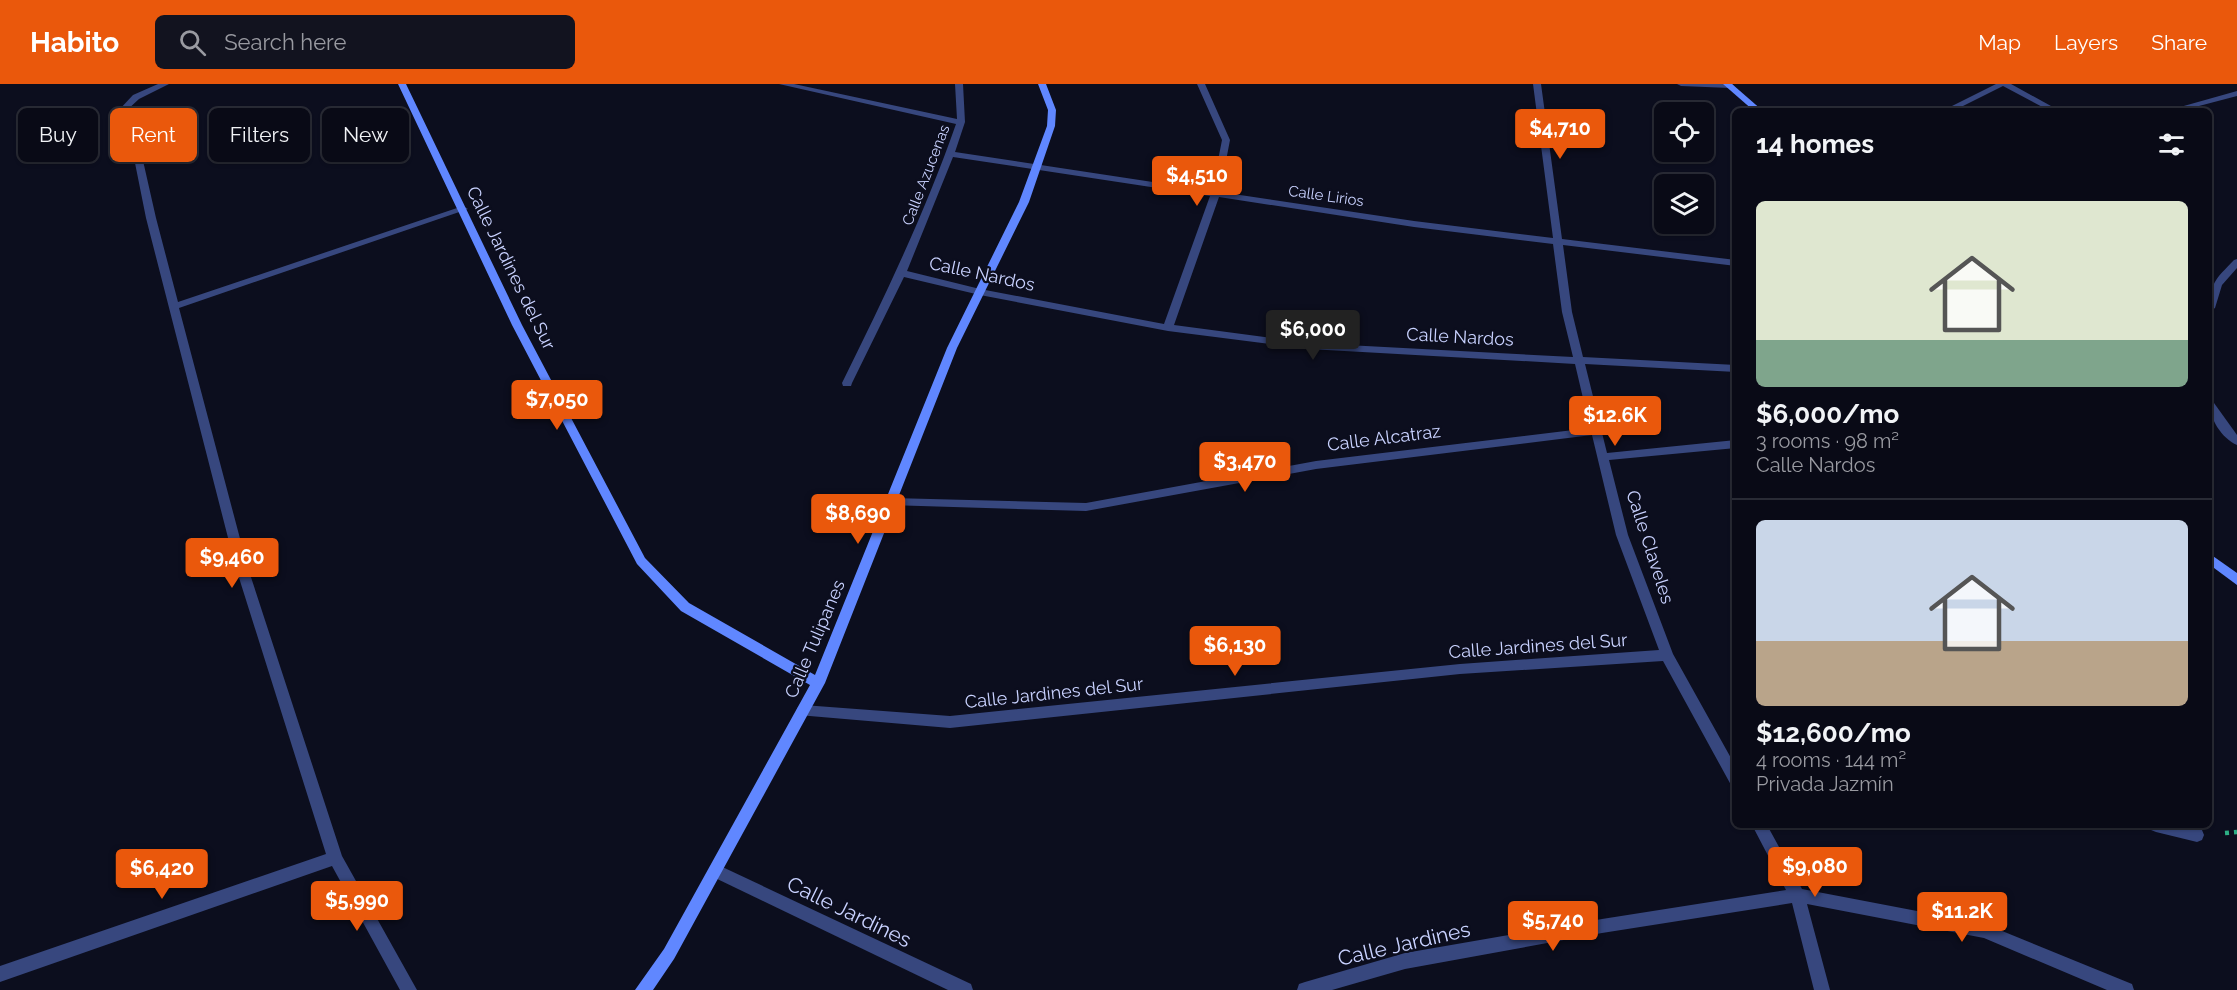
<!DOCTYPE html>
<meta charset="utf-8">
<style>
:root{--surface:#090a16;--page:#12131f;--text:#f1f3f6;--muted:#999aa1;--line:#292b35;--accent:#ea580c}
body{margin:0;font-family:Raleway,sans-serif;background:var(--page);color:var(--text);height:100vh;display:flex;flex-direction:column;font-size:22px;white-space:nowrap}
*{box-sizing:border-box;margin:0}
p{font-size:20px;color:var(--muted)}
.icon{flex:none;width:33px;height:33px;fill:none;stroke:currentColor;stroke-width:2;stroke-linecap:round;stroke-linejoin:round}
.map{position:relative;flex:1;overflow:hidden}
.side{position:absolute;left:1732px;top:24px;width:480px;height:720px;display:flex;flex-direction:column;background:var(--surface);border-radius:9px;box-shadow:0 2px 4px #0004,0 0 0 2px var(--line)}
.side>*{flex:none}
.top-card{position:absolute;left:18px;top:24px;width:570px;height:54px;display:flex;gap:12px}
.buttons{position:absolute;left:1654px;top:18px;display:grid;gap:12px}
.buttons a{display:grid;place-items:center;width:60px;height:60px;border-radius:9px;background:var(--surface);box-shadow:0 2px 4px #0004,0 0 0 2px var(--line);font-size:30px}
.price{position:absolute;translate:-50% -51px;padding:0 14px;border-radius:6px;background:var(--accent);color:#fff;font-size:20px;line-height:39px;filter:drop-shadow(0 2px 3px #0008)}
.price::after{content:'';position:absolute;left:50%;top:36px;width:18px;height:14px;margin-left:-9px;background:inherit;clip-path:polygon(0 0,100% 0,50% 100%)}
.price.active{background:#222;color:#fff}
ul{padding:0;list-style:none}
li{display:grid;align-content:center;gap:12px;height:318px;padding:0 24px}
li+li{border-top:2px solid var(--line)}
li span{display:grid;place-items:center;height:186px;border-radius:9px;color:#555}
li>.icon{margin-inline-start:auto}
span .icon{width:108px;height:108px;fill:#fffc;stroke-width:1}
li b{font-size:26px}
h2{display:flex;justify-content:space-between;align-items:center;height:72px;padding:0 24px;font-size:26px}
.pill{padding:0 21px;border-radius:9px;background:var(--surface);box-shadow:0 2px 4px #0004,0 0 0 2px var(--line);font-size:21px;line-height:54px}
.pill.active{background:var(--accent);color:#fff}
header{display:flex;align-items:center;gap:36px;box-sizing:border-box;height:84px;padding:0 30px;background:var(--accent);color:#fff}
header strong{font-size:28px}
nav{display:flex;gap:33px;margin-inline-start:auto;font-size:21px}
.search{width:420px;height:54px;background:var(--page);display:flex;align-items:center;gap:15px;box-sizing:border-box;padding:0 21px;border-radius:9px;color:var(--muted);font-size:22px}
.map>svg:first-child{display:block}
</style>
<header>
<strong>Habito</strong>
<div class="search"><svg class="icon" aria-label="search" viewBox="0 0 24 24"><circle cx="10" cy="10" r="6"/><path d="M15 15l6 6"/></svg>Search here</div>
<nav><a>Map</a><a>Layers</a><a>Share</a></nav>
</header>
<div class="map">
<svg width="2237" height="906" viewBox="0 0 2237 906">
<rect width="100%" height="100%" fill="#0c0e1e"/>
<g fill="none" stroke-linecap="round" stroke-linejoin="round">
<path stroke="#2daf85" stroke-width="4.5" stroke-dasharray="4 5" stroke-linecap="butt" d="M 2225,749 L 2237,748"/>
<g fill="#37477e" fill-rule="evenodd">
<path d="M 158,0 L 169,0 L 139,15 L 126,27 L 139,59 L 156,134 L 178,218 L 460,123 L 463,122 L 468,125 L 179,224 L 247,481 L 342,772 L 417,906 L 400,906 L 332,782 L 0,898 L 0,882 L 326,770 L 235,481 L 146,134 L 131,59 L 118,27 L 133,11 Z"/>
<path d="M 779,0 L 794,0 L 957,35 L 955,0 L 963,0 L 965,38 L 955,68 L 1212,107 L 1222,56 L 1197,0 L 1205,0 L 1230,56 L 1220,108 L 1414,137 L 1553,154 L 1533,0 L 1541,0 L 1562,155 L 1736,176 L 1736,182 L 1563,161 L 1572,228 L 1583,273 L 1736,281 L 1736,288 L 1585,280 L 1607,369 L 1736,356 L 1736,364 L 1609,376 L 1628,451 L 1673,570 L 1736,683 L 1736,703 L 1731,701 L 1663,577 L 1460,590 L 950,644 L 798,631 L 796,627 L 798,623 L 803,621 L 950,632 L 1460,580 L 1659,566 L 1616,451 L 1592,351 L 1316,385 L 1086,427 L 888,421 L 886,418 L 888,415 L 892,414 L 1086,419 L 1316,377 L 1590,344 L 1575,280 L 1309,265 L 1168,247 L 980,211 L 904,193 L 852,299 L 851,302 L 843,302 L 842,299 C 884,214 925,129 956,40 ZM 953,73 L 1210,112 L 1164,240 L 980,205 L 907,187 ZM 1219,113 L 1414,143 L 1553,160 L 1562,228 L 1573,273 L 1309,259 L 1174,241 Z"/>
<path d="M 1677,0 L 1732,0 L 1734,2 L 1730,4 L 1681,2 Z"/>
<path d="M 1996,0 L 2011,0 L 2060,27 L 2050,27 L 2003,2 L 1953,27 L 1942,27 Z"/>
<path d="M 2237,7 L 2237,12 L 2180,27 L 2166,27 Z"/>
<path d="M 2237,175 L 2237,184 L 2222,201 L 2215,224 L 2210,227 C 2210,198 2215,196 2234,176 Z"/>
<path d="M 2210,318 L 2214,319 L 2237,351 L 2237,361 C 2222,355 2208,333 2210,318 Z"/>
<path d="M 1752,741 L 1767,741 L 1802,805 L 1985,840 L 2132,900 L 2134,906 L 2107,906 L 1984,854 L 1807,820 L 1830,906 L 1814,906 L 1792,819 L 1602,849 L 1405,885 L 1332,906 L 1297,906 L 1299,900 L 1305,898 L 1405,869 L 1602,835 L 1786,806 Z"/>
<path d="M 2149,741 L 2183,741 L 2202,746 L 2204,751 L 2202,756 L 2197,758 L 2156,748 L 2151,746 Z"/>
<path d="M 716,780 L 971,900 L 973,906 L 948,906 L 711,792 L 709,787 L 711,782 Z"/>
</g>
<g fill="#6087ff" fill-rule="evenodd">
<path d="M 398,0 L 406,0 L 522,241 L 645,474 L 689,519 L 815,591 L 947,264 L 1019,118 L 1047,42 L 1048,26 L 1038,0 L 1046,0 L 1056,26 L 1055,42 L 1029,118 L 957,264 L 825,599 L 674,875 L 653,906 L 635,906 L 664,865 L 810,601 L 681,527 L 637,480 L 512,241 Z"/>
<path d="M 1723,0 L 1732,0 L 1763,27 L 1754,27 Z"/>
<path d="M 2210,470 L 2237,489 L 2237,501 L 2210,481 Z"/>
</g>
</g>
<g text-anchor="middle" stroke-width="4.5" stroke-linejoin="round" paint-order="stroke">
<g font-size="15" fill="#c9d2ff" stroke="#0c0e1e">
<text transform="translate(926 91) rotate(-69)" y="5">Calle Azucenas</text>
<text transform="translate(1326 112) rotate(8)" y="5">Calle Lirios</text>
</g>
<g font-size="18" fill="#c9d2ff" stroke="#0c0e1e">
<text transform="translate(511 184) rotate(64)" y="6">Calle Jardines del Sur</text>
<text transform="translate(982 190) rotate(12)" y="6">Calle Nardos</text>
<text transform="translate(1460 253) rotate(3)" y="6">Calle Nardos</text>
<text transform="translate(1384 354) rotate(-7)" y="6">Calle Alcatraz</text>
<text transform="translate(1650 463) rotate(72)" y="6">Calle Claveles</text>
<text transform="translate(815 555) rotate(-67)" y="6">Calle Tulipanes</text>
<text transform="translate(1538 562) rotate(-4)" y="6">Calle Jardines del Sur</text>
<text transform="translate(1054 609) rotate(-6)" y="6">Calle Jardines del Sur</text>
</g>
<g font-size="21" fill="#c9d2ff" stroke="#0c0e1e">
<text transform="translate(849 828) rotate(26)" y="7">Calle Jardines</text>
<text transform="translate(1404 860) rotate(-13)" y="7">Calle Jardines</text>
</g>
</g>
</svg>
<div class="buttons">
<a><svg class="icon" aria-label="locate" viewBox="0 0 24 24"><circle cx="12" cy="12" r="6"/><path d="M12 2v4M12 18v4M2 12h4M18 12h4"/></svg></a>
<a><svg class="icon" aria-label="layers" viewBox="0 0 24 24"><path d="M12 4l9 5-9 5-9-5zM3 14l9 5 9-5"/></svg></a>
</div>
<b class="price" style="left:1560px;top:76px">$4,710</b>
<b class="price" style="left:1197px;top:123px">$4,510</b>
<b class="price active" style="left:1313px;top:277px">$6,000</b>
<b class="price" style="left:557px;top:347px">$7,050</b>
<b class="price" style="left:1615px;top:363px">$12.6K</b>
<b class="price" style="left:1245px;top:409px">$3,470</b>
<b class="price" style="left:858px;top:461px">$8,690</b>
<b class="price" style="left:232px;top:505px">$9,460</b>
<b class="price" style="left:1235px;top:593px">$6,130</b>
<b class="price" style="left:1815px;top:814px">$9,080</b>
<b class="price" style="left:162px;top:816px">$6,420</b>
<b class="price" style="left:357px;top:848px">$5,990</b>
<b class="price" style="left:1962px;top:859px">$11.2K</b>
<b class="price" style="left:1553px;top:868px">$5,740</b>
<div class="top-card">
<a class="pill">Buy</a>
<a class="pill active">Rent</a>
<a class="pill">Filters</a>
<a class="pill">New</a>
</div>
<section class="side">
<h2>14 homes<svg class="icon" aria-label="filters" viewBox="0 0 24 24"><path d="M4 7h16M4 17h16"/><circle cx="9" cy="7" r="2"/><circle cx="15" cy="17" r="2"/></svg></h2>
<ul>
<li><span style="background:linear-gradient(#dfe7d0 75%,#7fa58c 0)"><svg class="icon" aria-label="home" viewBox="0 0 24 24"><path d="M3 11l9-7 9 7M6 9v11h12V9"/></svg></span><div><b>$6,000/mo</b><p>3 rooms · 98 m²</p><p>Calle Nardos</p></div></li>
<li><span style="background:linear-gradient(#c9d6e8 65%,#b9a48a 0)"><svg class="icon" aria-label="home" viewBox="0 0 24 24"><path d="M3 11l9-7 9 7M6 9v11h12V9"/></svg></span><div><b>$12,600/mo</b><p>4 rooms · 144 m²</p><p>Privada Jazmín</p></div></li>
</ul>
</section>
</div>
